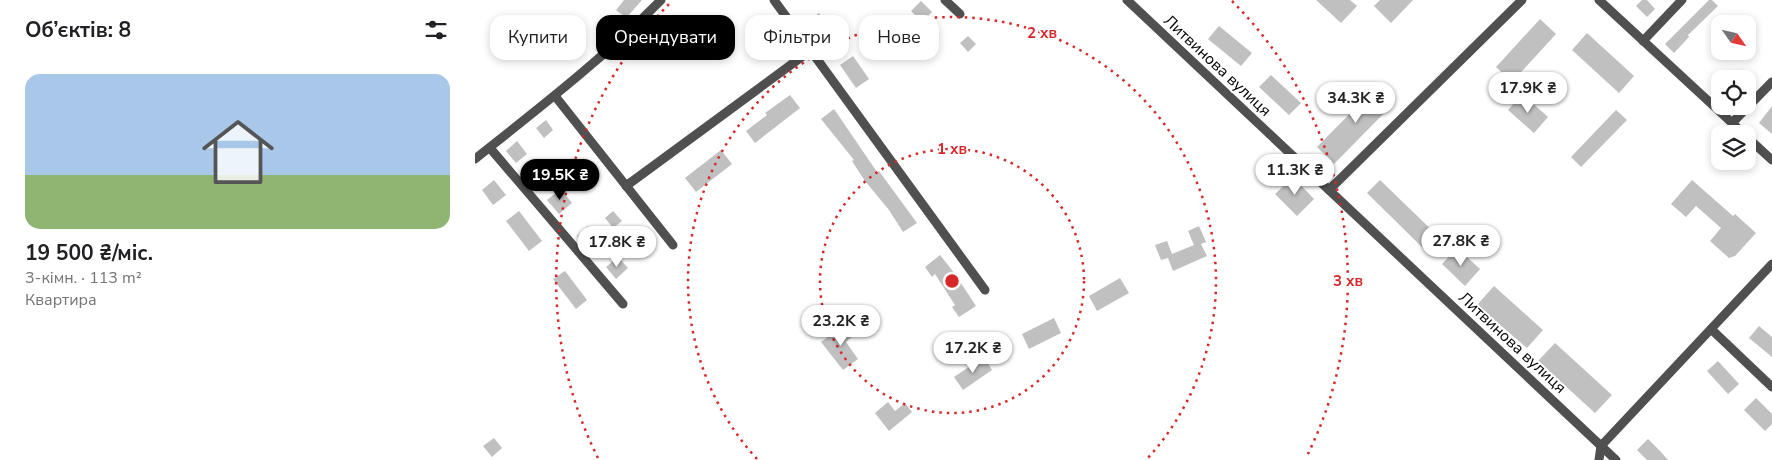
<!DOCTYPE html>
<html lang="uk">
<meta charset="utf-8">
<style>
:root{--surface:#fff;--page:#f2f2f2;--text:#202124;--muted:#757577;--line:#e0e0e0;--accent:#000}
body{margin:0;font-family:"Nunito Sans",sans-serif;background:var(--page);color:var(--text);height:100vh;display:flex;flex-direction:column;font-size:19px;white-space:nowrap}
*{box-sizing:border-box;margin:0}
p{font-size:16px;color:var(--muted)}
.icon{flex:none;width:28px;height:28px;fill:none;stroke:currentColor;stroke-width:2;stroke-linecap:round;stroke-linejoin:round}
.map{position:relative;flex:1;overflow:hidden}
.side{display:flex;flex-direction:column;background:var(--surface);width:475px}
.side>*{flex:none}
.banner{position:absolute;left:15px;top:15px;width:475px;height:45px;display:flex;gap:10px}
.needle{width:32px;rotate:124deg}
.buttons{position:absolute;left:1236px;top:15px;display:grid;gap:10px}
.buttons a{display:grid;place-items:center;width:45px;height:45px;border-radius:10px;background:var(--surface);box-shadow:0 2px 8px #0003;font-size:25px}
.price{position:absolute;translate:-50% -42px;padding:0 11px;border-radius:18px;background:#fff;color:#222;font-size:16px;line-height:32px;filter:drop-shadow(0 1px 2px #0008)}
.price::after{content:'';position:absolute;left:50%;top:30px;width:15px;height:11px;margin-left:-8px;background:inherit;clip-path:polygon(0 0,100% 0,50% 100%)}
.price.selected{background:var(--accent);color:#fff}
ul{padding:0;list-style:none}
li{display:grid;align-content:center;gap:10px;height:265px;padding:0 25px}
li+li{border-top:1px solid var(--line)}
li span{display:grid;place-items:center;height:155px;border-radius:15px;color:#555}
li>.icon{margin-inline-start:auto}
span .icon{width:90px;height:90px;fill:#fffc;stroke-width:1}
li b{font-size:21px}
h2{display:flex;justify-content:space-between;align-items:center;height:60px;padding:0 25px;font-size:21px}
.chip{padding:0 18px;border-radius:15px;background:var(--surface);box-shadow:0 2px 8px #0003;font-size:18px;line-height:45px}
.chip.selected{background:var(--accent);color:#fff}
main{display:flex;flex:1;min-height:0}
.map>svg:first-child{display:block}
</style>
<main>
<section class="side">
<h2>Об’єктів: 8<svg class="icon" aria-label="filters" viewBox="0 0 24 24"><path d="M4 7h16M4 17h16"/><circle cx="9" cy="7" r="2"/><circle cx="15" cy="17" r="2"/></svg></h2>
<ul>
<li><span style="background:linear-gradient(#a9c7e8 65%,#8fb573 0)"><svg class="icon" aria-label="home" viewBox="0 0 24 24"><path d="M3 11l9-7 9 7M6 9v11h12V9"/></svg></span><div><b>19 500 ₴/міс.</b><p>3-кімн. · 113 m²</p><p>Квартира</p></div></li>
</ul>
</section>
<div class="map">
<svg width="1297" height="460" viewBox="0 0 1297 460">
<rect width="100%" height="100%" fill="#fff"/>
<g fill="#c0c0c0">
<path d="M 149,0 L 167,0 L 151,18 L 141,10 Z"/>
<path d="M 841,0 L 875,0 L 882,6 L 866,23 Z"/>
<path d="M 905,0 L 938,0 L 916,23 L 899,6 Z"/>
<path d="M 1167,0 L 1172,0 L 1180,9 L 1172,17 L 1161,6 Z"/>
<path d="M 1234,0 L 1237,0 L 1243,6 L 1213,35 L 1214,37 L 1199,53 L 1190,44 Z"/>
<path d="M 446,1 L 457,12 L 447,22 L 436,11 Z"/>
<path d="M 344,13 L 363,38 L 352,47 L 332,22 Z"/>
<path d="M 1065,19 L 1081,34 L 1037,82 L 1021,67 Z"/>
<path d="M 744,26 L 777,53 L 766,66 L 733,39 Z"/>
<path d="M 1112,33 L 1159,76 L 1144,93 L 1097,50 Z"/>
<path d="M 493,36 L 501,44 L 493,52 L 485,43 Z"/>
<path d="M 378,56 L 394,79 L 381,88 L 365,65 Z"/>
<path d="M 796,75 L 826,103 L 814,115 L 784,87 Z"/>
<path d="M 903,85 L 920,102 L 859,164 L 842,147 Z"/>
<path d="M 1047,94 L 1073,117 L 1059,133 L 1033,110 Z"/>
<path d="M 315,95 L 325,108 L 280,143 L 271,131 L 292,115 L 290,113 Z"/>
<path d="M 1297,106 L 1297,134 L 1284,123 Z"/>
<path d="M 359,109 L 402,172 L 404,171 L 442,223 L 428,232 L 414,210 L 390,181 L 377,161 L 379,160 L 346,119 Z"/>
<path d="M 1141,110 L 1152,120 L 1106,167 L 1096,157 Z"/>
<path d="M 71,120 L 78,130 L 69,138 L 61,128 Z"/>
<path d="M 42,141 L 52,154 L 41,163 L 31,151 Z"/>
<path d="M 246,150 L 257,164 L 221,192 L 210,178 Z"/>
<path d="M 818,177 L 839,199 L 822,216 L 800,194 Z"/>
<path d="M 19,180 L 31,195 L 18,205 L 7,190 Z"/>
<path d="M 905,180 L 966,239 L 952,252 L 892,193 Z"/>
<path d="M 1217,180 L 1258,216 L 1260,214 L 1281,233 L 1260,256 L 1254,258 L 1235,241 L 1246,228 L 1221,206 L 1211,217 L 1196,204 Z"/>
<path d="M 86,189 L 97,203 L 84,214 L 72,200 Z"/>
<path d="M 44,211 L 67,241 L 54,251 L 31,221 Z"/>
<path d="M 138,211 L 147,221 L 138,228 L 130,218 Z"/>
<path d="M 113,226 L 124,238 L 113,248 L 102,236 Z"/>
<path d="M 724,226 L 731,242 L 726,244 L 732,256 L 698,271 L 693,258 L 686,260 L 680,245 L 692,241 L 697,254 L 719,245 L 713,231 Z"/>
<path d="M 154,242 L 161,252 L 154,258 L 146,248 Z"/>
<path d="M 982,248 L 1005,269 L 990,286 L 967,264 Z"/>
<path d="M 465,255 L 480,274 L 501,306 L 484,317 L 477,307 L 480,305 L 460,274 L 457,277 L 450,267 Z"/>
<path d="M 143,257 L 153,268 L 141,279 L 131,267 Z"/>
<path d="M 90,271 L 112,300 L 101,309 L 78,279 Z"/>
<path d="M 645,278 L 654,293 L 622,311 L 614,296 Z"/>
<path d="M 1019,286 L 1068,330 L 1052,348 L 1002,305 Z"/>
<path d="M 579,318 L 586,333 L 554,349 L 547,334 Z"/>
<path d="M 370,324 L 379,335 L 371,342 L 383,359 L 368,370 L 346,342 Z"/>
<path d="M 1284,326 L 1297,337 L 1297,357 L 1274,338 Z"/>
<path d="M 1080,343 L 1137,395 L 1120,413 L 1063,361 Z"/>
<path d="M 509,357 L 517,370 L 488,390 L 479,377 Z"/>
<path d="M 1243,361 L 1264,384 L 1253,394 L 1232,371 Z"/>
<path d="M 1281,398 L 1297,414 L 1297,424 L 1290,431 L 1269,410 Z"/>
<path d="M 413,402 L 420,411 L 430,403 L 437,412 L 414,431 L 400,413 Z"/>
<path d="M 19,438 L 27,448 L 17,457 L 8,446 Z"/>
<path d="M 1173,439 L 1186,452 L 1193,460 L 1172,460 L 1162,450 Z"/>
</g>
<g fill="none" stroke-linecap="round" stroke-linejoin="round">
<g stroke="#505050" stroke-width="9">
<path d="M 299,0 L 510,290"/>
<path d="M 470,0 L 485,14"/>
<path d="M 652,0 L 1141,460"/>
<path d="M 1124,0 L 1269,134"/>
<path d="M 1168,41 L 1207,0"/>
<path d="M 80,96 L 198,245"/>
<path d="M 1257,123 L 1297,82"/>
<path d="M 1272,137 L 1297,160"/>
<path d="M 15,148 L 148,304"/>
<path d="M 0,159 C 64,108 129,58 186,0"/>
<path d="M 151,186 L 336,50"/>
<path d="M 854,190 L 1047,0"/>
<path d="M 1236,329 L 1297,387"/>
<path d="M 1124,460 L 1126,446 L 1297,264"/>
</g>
</g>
<g fill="none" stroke="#d62828" stroke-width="2.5" stroke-dasharray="2.5 5">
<circle cx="477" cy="281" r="132"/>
<path d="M282 459A264 264 0 1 1 672 459"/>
<path d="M123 458A396 396 0 0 1 197 1M757 1A396 396 0 0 1 831 458"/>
</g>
<g text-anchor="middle" stroke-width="4" stroke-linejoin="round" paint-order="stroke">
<g font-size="16" fill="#000" stroke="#fff">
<text transform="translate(743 65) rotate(43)" y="6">Литвинова вулиця</text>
<text transform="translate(1038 342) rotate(43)" y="6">Литвинова вулиця</text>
</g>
</g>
<circle cx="477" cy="281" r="8" fill="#d62828" stroke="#fff" stroke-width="2.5"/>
<g font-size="15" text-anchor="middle" font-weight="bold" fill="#d62828" stroke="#fff" stroke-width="4" stroke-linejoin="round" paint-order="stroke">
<text x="567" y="38">2 хв</text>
<text x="477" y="154">1 хв</text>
<text x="873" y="286">3 хв</text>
</g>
</svg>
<div class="buttons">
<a><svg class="needle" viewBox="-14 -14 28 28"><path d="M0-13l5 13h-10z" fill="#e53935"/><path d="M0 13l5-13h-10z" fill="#757577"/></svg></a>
<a><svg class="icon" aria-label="locate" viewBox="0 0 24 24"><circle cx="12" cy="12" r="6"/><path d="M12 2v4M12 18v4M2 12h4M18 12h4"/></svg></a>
<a><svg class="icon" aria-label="layers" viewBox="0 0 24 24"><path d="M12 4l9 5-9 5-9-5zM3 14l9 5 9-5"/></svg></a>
</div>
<b class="price" style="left:1053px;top:114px">17.9K ₴</b>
<b class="price" style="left:881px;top:124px">34.3K ₴</b>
<b class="price" style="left:820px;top:196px">11.3K ₴</b>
<b class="price selected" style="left:85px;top:201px">19.5K ₴</b>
<b class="price" style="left:986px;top:267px">27.8K ₴</b>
<b class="price" style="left:142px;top:268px">17.8K ₴</b>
<b class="price" style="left:366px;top:347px">23.2K ₴</b>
<b class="price" style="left:498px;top:374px">17.2K ₴</b>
<div class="banner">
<a class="chip">Купити</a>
<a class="chip selected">Орендувати</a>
<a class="chip">Фільтри</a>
<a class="chip">Нове</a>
</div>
</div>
</main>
